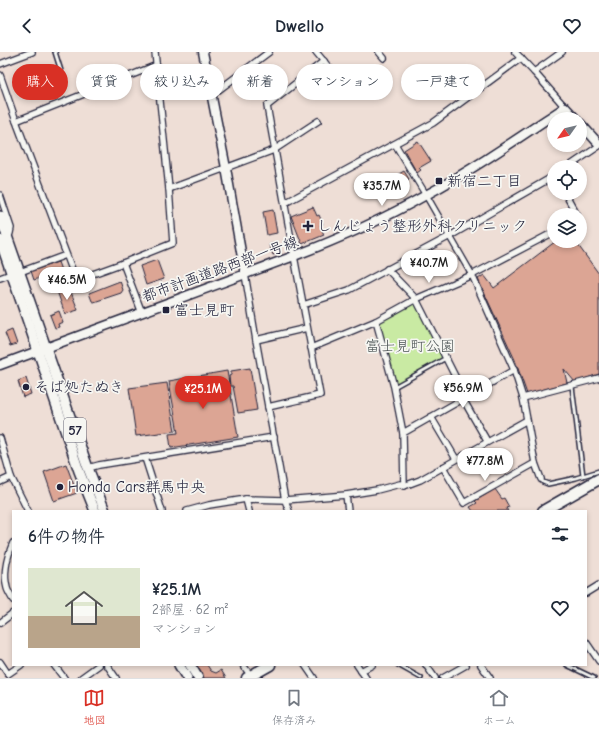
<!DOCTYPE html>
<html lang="ja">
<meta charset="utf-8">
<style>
:root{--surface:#fff;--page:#f6f6f7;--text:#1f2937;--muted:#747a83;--line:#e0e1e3;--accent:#d93025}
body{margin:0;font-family:"Comic Neue","Klee One",sans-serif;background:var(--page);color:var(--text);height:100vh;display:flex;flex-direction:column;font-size:15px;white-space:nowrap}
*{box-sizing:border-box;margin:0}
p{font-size:13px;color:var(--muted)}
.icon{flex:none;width:22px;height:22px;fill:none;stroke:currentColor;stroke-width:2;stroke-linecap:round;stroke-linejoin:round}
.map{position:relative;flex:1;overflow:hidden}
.details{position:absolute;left:12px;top:458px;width:575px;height:156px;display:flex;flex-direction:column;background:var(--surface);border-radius:0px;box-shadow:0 2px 6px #0003}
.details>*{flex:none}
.guide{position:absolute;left:12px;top:12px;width:575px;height:36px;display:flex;gap:8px}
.needle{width:26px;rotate:236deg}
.fabs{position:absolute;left:547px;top:60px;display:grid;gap:8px}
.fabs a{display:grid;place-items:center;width:40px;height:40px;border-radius:50%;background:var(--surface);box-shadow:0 2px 6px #0003;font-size:20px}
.price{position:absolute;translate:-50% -34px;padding:0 9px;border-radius:14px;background:#fff;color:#222;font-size:13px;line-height:26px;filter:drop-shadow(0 1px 2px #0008)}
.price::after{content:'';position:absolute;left:50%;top:24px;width:12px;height:9px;margin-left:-6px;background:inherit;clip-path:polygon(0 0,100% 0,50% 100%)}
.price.current{background:var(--accent);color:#fff}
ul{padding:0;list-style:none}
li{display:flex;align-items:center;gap:12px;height:100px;padding:0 16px}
li span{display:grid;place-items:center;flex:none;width:112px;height:80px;border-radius:0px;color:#555}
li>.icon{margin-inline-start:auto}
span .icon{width:48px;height:48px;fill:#fffc;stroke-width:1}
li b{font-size:17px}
h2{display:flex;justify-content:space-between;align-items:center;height:48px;padding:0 16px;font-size:17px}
.chip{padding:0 14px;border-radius:18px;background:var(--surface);box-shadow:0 2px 6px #0003;font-size:14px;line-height:36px}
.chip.current{background:var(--accent);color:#fff}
header{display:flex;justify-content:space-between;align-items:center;height:52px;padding:0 16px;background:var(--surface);font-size:18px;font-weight:700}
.dock{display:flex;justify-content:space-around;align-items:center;height:56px;border-top:1px solid var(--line);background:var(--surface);font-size:11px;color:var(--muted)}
.dock a{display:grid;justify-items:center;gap:2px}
.dock .current{color:var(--accent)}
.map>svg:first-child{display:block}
</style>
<header><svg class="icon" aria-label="back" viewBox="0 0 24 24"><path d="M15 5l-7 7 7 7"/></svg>Dwello<svg class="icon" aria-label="heart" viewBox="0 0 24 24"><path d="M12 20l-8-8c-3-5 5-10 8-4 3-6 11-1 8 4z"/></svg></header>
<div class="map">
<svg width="599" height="626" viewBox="0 0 599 626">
<rect width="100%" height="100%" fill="#eeded6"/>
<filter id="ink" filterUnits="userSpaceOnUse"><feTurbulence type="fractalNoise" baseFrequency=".025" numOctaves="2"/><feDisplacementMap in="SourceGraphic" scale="8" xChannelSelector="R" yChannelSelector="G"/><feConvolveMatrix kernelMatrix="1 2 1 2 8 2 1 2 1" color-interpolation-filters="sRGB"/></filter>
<g filter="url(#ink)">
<path fill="#c9eaa3" stroke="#76866f" d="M 416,247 L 446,306 L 394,335 L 376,269 Z"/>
<g fill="#dca594" stroke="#22223b">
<path d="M 418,89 L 431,109 L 419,116 L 421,118 L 417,121 L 404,98 Z"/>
<path d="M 404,119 L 409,127 L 397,134 L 392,126 Z"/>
<path d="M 313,155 L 317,164 L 319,163 L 323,172 L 320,173 L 324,183 L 302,192 L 291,164 Z"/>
<path d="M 273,158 L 277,181 L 267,183 L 263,160 Z"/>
<path d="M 556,189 L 575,189 L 599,222 L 599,322 L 575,330 L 564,317 L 567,331 L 527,342 L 515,308 L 478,227 L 484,223 L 494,236 Z"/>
<path d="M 277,190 L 280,201 L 273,203 L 269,193 Z"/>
<path d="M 157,208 L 164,227 L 146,233 L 140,214 Z"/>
<path d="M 58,210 L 62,221 L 44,227 L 43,225 L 34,228 L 31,219 Z"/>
<path d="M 120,229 L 123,238 L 121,241 L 94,250 L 92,249 L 89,241 Z"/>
<path d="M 69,235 L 78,258 L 65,262 L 57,239 Z"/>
<path d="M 59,259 L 63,270 L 58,272 L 59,275 L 55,276 L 50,263 Z"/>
<path d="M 12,278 L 17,292 L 10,294 L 5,281 Z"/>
<path d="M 250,316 L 257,358 L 238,361 L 233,334 L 230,334 L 229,324 L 231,323 L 231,319 Z"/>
<path d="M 227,319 L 238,385 L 171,396 L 169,382 L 178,381 L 169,329 Z"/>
<path d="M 26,326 L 31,342 L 23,345 L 18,329 Z"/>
<path d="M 167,331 L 175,379 L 136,384 L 129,336 Z"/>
<path d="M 66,412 L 77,441 L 54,449 L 44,420 Z"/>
<path d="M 495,437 L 502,447 L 504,446 L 509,455 L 506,456 L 508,459 L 473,459 L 470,455 L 477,451 L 475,449 Z"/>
<path d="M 196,613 L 207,613 L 211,619 L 216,621 L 221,618 L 226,626 L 204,626 Z"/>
</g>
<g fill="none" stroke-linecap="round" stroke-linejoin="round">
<g stroke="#22223b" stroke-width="6">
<g id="lane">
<path d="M 55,0 L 61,19"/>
<path d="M 572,334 L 583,424"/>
<path d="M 394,335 L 446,306"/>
<path d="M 541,427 L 543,430 L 548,432 L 576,426 L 599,419"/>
<path d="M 398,613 L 421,626"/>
<path d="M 567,613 L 594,626"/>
</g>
</g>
<g stroke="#22223b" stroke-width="8">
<g id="street">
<path d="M 316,0 L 348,38"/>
<path d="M 379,0 L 384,6"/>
<path d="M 515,0 L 534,20 L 565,55"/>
<path d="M 0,12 L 32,0"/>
<path d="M 534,20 L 562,0"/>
<path d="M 0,23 L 16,69 L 76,228 L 123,211 L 173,191 L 169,137 L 155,0"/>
<path d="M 212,43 L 269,0"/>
<path d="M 16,69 L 157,13"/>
<path d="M 395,92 L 426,143 L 472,223 L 514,318 L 523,346 L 535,411 L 541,427"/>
<path d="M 568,115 L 599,94"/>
<path d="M 169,137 L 274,98 L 318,69"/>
<path d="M 565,141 L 577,163"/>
<path d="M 0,143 L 11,176 L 10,181 L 8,186"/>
<path d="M 285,151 L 433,71 L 521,6"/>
<path d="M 123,211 L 142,261"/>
<path d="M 387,217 L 416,247 L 466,346"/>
<path d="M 20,220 L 66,203"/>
<path d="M 245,222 L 256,288 L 285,448 L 289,459"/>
<path d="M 0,226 L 11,222"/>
<path d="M 303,253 L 349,238 L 450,184 L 554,124"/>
<path d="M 376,269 L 394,335 L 403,381 L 404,434"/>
<path d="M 256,288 L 307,276"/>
<path d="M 311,296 L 376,269 L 416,247 L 472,223 L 554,180"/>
<path d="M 523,346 L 599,326"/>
<path d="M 463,347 L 487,389"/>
<path d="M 268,355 L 320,343 L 294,204 L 267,54 L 324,9"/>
<path d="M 431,365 L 456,407"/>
<path d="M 403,381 L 514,318"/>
<path d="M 0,386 L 11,425 L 28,459"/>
<path d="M 145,406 L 162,459"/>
<path d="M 443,415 L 464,451 L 535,411"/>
<path d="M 88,416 L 99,413 L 274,385"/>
<path d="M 0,430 L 11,425"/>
<path d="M 346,443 L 348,459"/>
<path d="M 246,447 L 249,459"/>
<path d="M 187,459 L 209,453 L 246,447 L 285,448 L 346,443 L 377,438 L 400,432 L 404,434 L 420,428 L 527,368"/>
<path d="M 13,491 C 7,505 3,521 7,536 C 8,540 11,544 13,548"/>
<path d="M 586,541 L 599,533"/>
<path d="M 0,571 L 13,561"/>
<path d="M 586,590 L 599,609"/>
<path d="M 0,610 L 8,622 L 21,613"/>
<path d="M 54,613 L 64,626"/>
<path d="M 107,613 L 116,626"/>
<path d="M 243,613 L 251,624"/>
<path d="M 305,613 L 314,626"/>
<path d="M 357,613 L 366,626"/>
<path d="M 426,613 L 435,626"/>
<path d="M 481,613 L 490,626"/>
<path d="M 361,619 L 372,613"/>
<path d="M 81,626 L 99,613"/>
<path d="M 443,626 L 466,613"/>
</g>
</g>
<g stroke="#22223b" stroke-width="11">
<g id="secondary">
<path d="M 203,0 L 226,116 L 245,222"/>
<path d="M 580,71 L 599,92"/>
<path d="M 0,313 L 294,204 C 339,187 384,167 426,143 C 474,117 520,85 565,55 L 576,67"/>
</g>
</g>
<g stroke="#22223b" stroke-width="12">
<g id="primary">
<path d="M 0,164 L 88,416 L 105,459"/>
<path d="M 0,188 L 79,419 L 95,459"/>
<path d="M 179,613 L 187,626"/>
<path d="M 190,613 L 198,626"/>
</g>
</g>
<g stroke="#22223b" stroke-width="13">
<g id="highway">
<path d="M 543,459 L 599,427"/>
<path d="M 247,626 L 270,613"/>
</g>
</g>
<use href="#lane" stroke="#f6f6f2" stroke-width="3"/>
<use href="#street" stroke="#f6f6f2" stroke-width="5.5"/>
<use href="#secondary" stroke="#f6f6f2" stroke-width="8"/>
<use href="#primary" stroke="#f6f6f2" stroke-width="9"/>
<use href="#highway" stroke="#f6f6f2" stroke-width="10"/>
</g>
</g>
<g fill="#22223b" stroke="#f6f6f2" stroke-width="1.5">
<rect x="435" y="125" width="8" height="8" rx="2"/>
<path d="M306 168h4v4h4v4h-4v4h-4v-4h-4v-4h4z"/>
<rect x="162" y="254" width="8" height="8" rx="2"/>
<circle cx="26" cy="335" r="4"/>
<circle cx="60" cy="435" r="4"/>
</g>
<g text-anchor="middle" stroke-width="3.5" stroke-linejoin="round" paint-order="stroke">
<rect fill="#f6f6f2" stroke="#626272" stroke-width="1" x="64" y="366" width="22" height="24" rx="3"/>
<g font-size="14" font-weight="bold" fill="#22223b">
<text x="75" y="383">57</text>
</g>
<g font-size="15" fill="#22223b" stroke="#f6f6f2" text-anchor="start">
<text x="447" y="134">新宿二丁目</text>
<text x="317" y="179">しんじょう整形外科クリニック</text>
<text x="174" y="263">富士見町</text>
<text x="34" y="340">そば処たぬき</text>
<text x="68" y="440">Honda Cars群馬中央</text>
</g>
<g font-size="15" fill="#22223b" stroke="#f6f6f2">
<text transform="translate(220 217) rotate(-20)" y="5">都市計画道路西部一号線</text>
</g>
<g font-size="15" fill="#4c5455" stroke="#f6f6f2">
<text x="410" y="299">富士見町公園</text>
</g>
</g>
</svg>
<div class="fabs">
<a><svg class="needle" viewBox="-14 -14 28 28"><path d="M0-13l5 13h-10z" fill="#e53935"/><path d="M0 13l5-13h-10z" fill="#747a83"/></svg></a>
<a><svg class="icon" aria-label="locate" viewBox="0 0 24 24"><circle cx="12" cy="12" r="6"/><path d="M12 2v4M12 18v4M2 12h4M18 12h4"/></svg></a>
<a><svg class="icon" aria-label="layers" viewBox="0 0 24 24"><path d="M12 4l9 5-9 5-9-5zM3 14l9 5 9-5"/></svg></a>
</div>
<b class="price" style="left:382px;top:155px">¥35.7M</b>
<b class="price" style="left:429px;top:232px">¥40.7M</b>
<b class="price" style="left:67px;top:249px">¥46.5M</b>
<b class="price" style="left:463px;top:357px">¥56.9M</b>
<b class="price current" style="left:203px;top:358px">¥25.1M</b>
<b class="price" style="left:485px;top:430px">¥77.8M</b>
<div class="guide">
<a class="chip current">購入</a>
<a class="chip">賃貸</a>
<a class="chip">絞り込み</a>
<a class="chip">新着</a>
<a class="chip">マンション</a>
<a class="chip">一戸建て</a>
</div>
<section class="details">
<h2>6件の物件<svg class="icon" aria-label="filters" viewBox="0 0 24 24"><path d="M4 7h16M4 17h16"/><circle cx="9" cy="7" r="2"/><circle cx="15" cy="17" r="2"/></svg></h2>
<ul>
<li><span style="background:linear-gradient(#dfe7d0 60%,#b9a48a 0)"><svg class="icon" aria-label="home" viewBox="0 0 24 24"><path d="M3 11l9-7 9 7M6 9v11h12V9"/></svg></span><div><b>¥25.1M</b><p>2部屋 · 62 m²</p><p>マンション</p></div><svg class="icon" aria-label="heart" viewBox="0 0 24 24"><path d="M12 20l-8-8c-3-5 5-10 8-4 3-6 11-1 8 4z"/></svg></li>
</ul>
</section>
</div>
<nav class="dock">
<a class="current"><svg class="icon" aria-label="map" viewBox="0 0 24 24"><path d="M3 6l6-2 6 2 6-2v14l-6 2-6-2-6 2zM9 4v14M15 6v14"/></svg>地図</a>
<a><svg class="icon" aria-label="saved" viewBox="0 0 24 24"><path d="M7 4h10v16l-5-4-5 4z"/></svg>保存済み</a>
<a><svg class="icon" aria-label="home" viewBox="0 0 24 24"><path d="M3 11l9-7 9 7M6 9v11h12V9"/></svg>ホーム</a>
</nav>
